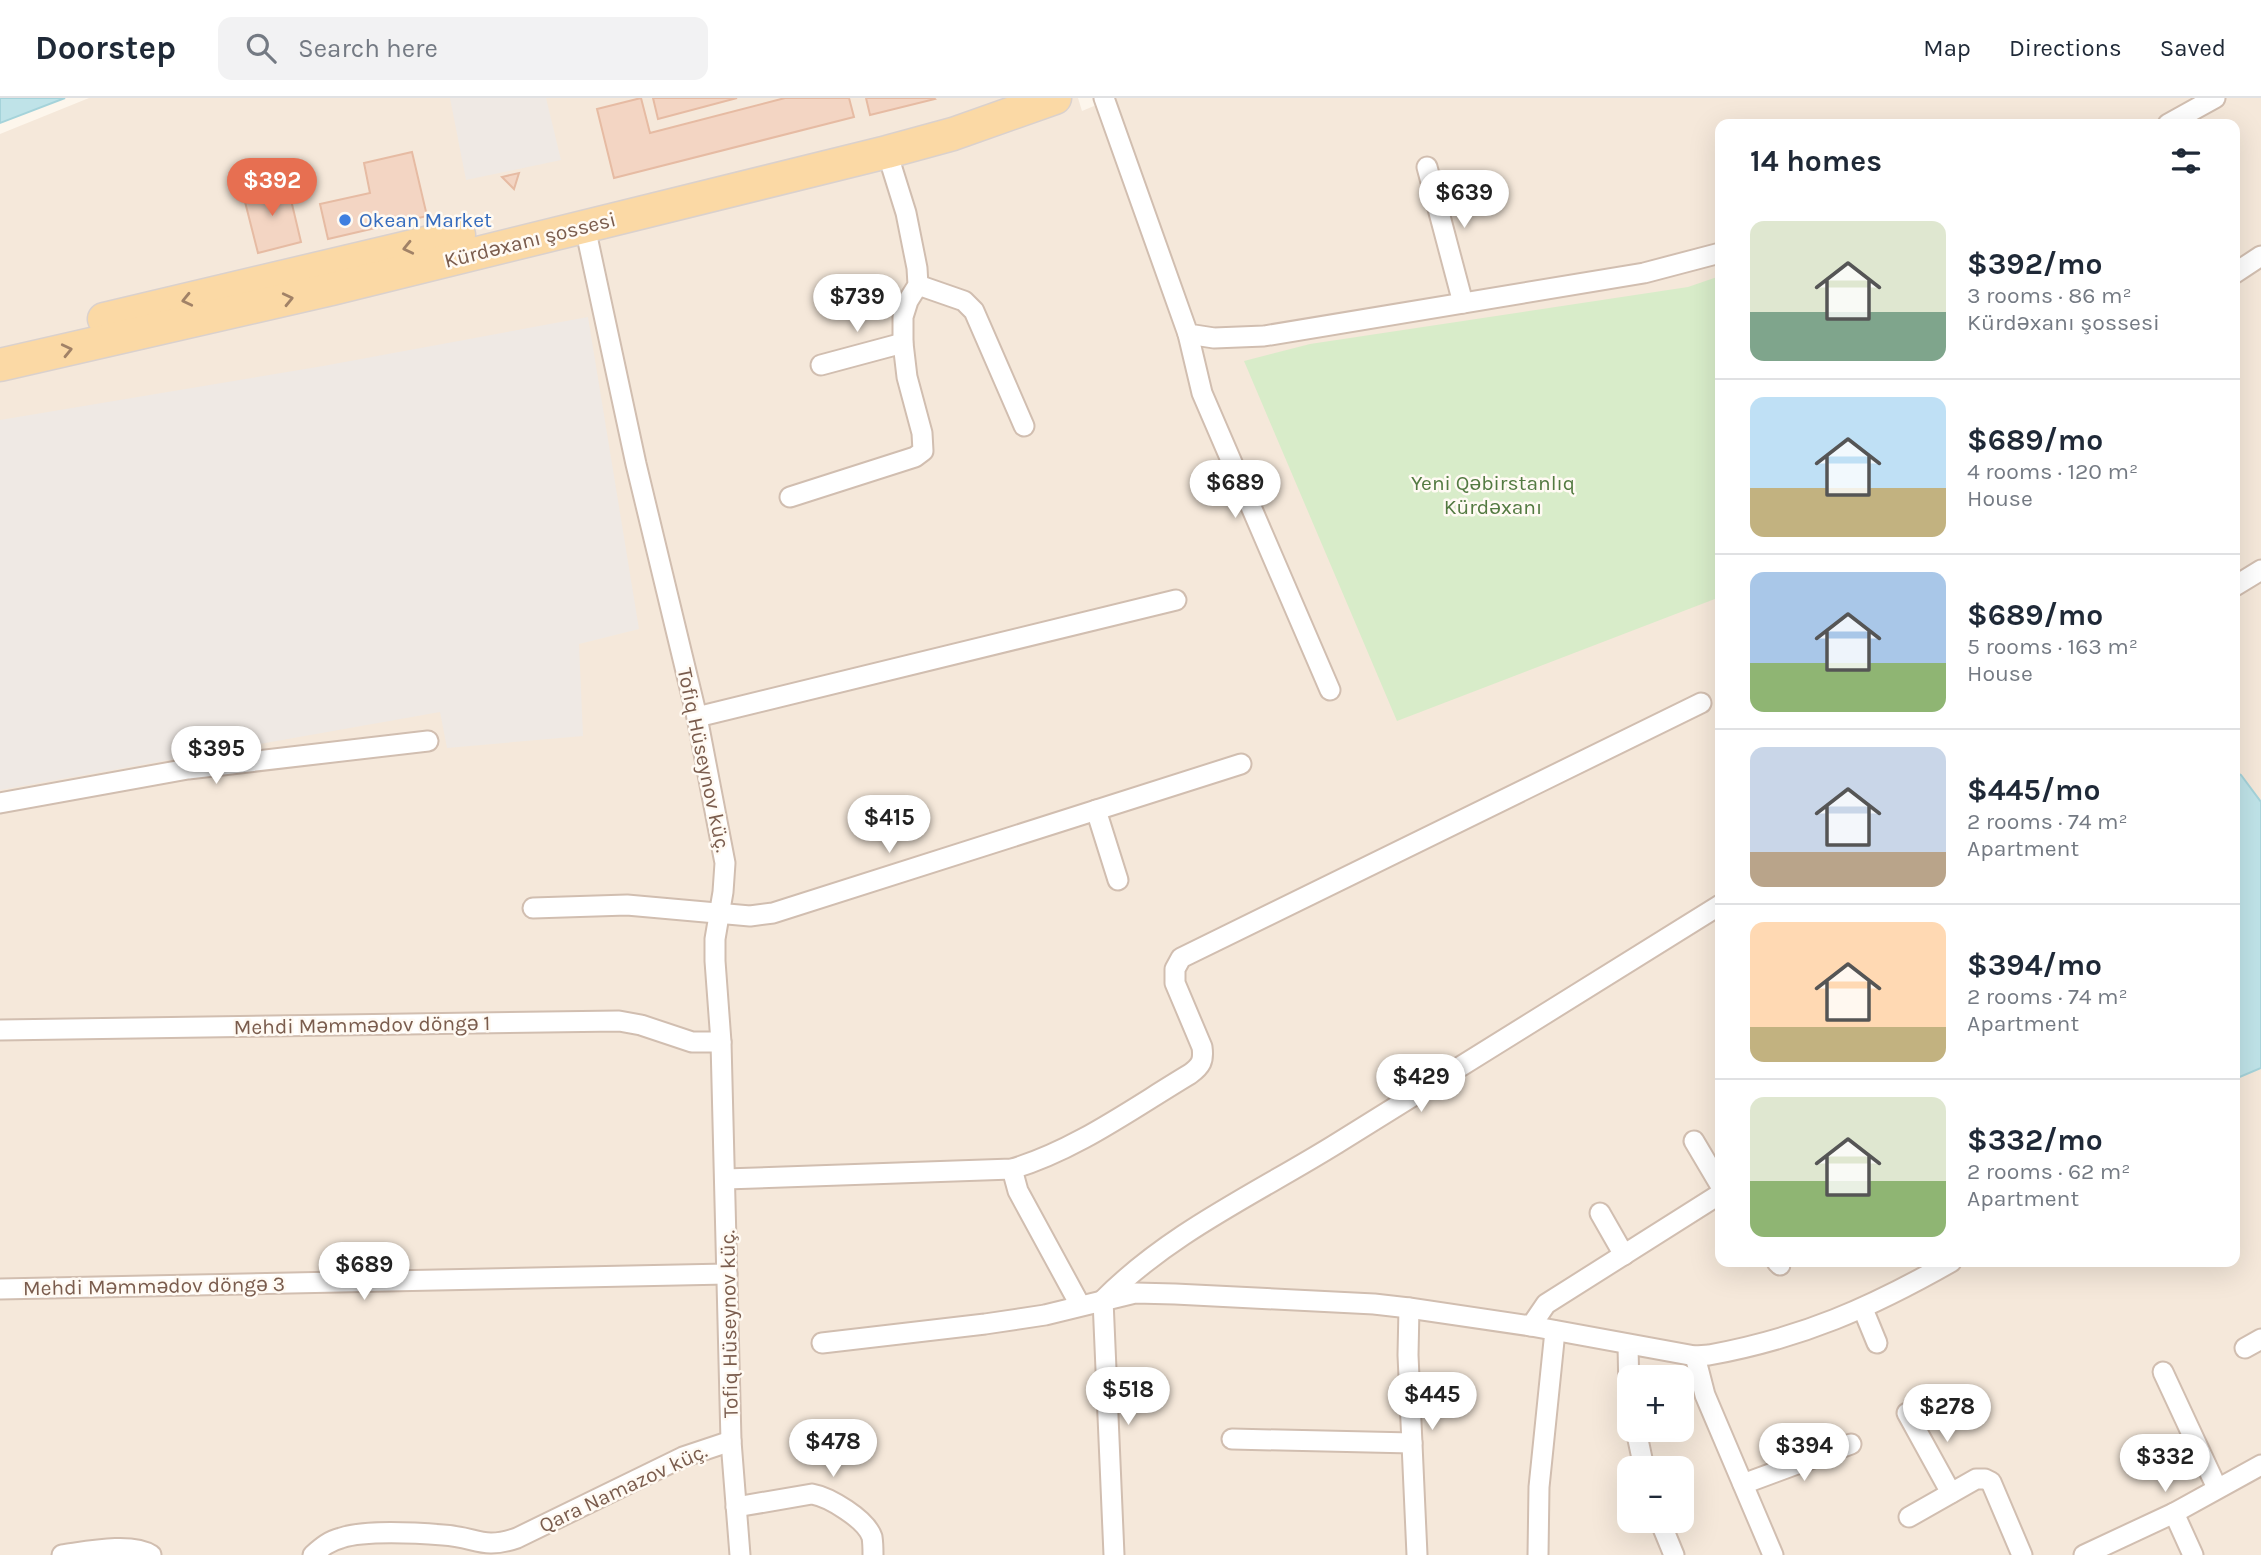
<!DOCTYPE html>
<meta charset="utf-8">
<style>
:root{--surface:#fff;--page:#f2f2f3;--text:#1f2937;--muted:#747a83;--line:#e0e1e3;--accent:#e76f51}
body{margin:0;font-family:Karla,sans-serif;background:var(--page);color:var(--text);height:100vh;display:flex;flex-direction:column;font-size:26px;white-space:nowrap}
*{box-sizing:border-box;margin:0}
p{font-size:23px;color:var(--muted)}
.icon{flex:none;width:38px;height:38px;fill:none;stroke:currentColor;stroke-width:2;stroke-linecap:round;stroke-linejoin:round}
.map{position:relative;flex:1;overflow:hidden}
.sheet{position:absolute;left:1715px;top:21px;width:525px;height:1148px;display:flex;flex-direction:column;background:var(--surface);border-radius:14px;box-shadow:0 7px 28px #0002}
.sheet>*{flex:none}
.tools{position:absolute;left:1617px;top:1267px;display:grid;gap:14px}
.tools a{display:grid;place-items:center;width:77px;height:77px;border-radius:14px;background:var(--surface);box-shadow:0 7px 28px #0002;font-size:35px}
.price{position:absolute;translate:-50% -60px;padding:0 16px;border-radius:24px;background:#fff;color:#222;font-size:23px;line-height:46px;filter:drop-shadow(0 2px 4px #0008)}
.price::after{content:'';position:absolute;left:50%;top:42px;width:21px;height:16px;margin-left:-10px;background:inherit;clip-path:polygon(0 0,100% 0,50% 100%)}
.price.current{background:var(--accent);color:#fff}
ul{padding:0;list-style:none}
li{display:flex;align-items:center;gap:21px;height:175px;padding:0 35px}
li+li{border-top:2px solid var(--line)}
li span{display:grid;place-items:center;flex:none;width:196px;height:140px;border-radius:14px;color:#555}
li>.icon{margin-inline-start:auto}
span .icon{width:84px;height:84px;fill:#fffc;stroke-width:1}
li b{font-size:30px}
h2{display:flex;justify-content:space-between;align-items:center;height:84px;padding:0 35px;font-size:30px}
header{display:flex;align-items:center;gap:42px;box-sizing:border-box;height:98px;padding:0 35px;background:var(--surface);border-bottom:2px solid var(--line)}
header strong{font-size:33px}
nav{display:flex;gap:38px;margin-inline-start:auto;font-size:24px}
.search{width:490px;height:63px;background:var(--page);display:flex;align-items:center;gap:18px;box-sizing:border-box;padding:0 24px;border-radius:14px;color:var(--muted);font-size:26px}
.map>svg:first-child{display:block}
</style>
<header>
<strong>Doorstep</strong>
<div class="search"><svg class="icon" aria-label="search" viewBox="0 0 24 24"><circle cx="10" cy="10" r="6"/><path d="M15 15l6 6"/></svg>Search here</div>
<nav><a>Map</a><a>Directions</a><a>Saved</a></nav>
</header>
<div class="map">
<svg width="2261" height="1457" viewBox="0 0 2261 1457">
<rect width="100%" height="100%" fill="#fdf6ec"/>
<path fill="#f5e8da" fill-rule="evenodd" d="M 89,0 L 1078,0 L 1082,13 L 1113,0 L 2261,0 L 2261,1457 L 0,1457 L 0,36 ZM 1720,26 L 2235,26 L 2235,1164 L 1720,1164 ZM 1629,1279 L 1682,1279 L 1682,1332 L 1629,1332 ZM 1629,1370 L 1682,1370 L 1682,1423 L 1629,1423 Z"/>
<g fill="#efe9e4">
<path d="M 450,0 L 546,0 L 561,62 L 466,82 Z"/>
<path d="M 588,219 L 639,531 L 579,546 L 583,638 L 447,650 L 440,614 L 0,692 L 0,322 L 323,268 Z"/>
</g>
<path fill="#d8ecc9" d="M 1720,178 L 1720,499 L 1397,623 L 1244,263 L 1310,246 L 1688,189 Z"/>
<g fill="#bfe3e8" stroke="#a5d3da" stroke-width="2">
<path d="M 0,0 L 65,0 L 0,25 Z"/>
<path d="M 2235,674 L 2241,677 L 2261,704 L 2261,970 L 2235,981 Z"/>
</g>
<g fill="#f3d5c3" stroke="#e6bba3" stroke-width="2">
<path d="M 641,0 L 650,35 L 785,0 L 849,0 L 854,19 L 614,80 L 597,11 Z"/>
<path d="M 653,0 L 737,0 L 658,21 Z"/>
<path d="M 866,0 L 934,0 L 935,1 L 870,17 Z"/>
<path d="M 412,54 L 427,118 L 328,141 L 320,106 L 370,95 L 364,65 Z"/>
<path d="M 519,75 L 514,91 L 502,79 Z"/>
<path d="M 287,85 L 301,144 L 258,155 L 243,96 Z"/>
</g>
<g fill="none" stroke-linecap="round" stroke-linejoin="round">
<g stroke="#d1beb0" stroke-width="23">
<g id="street">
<path d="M 1104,0 L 1188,236 L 1214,240 L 1264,238 L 1644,175 L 1720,155"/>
<path d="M 2168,26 L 2215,0"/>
<path d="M 1427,69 L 1463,205"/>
<path d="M 585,129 L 636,366 L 697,619 L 725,765 L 723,794 L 715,841 L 715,863 L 721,944 L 731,1343 L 740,1457"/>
<path d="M 2235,175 L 2261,158"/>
<path d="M 918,187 L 964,203 L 974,213 L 1024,328"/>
<path d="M 1188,236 L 1202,295 L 1330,592"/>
<path d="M 821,267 L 903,245"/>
<path d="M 790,399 L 915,359 L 923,353 L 922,335 L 907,279 L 903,245 L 903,219 L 908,203 L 918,187 L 917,170 L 906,115 L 887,54"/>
<path d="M 2235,488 L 2261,472"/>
<path d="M 697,619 L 1176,502"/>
<path d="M 0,705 L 188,671 L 428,643"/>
<path d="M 1096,712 L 1118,782"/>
<path d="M 533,810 L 627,807 L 750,818 L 773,815 L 1241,666"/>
<path d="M 0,932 L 619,923 L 641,927 L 692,944 L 721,944"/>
<path d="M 1694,1043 L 1720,1087"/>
<path d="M 1012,1071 L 1018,1093 L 1080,1207"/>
<path d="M 725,1081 L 1012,1071 C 1076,1052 1133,1010 1190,976 C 1201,968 1204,963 1202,949 L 1175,885 L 1175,871 L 1181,860 L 1701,605"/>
<path d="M 1600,1115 L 1624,1157"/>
<path d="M 1777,1164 L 1780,1167"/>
<path d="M 0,1191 L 727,1176"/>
<path d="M 1409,1210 L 1408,1257 L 1417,1457"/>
<path d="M 1863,1211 L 1877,1245"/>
<path d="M 1531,1228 L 1546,1206 L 1720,1096"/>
<path d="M 822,1245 L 985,1226 L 1045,1217 L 1135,1195 L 1175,1196 L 1374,1206 L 1409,1210 L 1531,1228 L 1695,1258 L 1709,1257 C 1802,1240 1870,1210 1951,1164"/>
<path d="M 1628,1247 L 1629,1295"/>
<path d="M 2245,1250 L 2261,1241"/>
<path d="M 1695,1258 L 1705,1297 L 1773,1457"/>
<path d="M 2163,1274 L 2217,1390"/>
<path d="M 1907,1315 L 1951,1395"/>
<path d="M 1636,1332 L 1644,1370"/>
<path d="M 1232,1341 L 1412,1345"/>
<path d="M 1743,1386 L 1851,1346"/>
<path d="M 736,1409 L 812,1396 C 829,1399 866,1421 872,1439 C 873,1445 873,1452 873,1457"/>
<path d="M 2174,1415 L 2193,1457"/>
<path d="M 1909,1419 L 1976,1381 L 1985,1381 L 1991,1384 L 2022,1457"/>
<path d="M 1660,1423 L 1674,1457"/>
<path d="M 62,1457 C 85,1454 131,1444 151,1457"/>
<path d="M 313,1457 C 322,1449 329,1443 341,1440 C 364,1432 418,1435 443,1437 C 477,1439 482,1452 517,1440 L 683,1359 L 731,1343"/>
<path d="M 1114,1457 L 1103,1202 C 1169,1135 1257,1095 1336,1046 C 1464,966 1592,886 1720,807"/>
<path d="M 1538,1457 L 1539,1389 L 1555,1233"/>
<path d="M 2084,1457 L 2174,1415 L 2261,1367"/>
</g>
</g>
<g stroke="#dad1cd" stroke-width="35">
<g id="primary">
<path d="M 104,221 L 459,137"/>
<path d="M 0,267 L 332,191 L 887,54 L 953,36 L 1055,0"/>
</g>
</g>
<use href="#street" stroke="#fff" stroke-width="19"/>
<use href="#primary" stroke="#fbd9a5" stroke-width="32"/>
</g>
<defs><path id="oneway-chevron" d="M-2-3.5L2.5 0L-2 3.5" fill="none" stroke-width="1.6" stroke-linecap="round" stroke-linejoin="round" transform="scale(1.75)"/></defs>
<g stroke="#a18267">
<use href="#oneway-chevron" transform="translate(408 150) rotate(167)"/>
<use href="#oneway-chevron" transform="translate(288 201) rotate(-13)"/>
<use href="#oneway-chevron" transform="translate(187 202) rotate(167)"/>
<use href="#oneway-chevron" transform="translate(67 252) rotate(-13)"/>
</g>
<circle fill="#3f7fe0" stroke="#fffaf3" stroke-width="2.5" cx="345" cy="122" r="7"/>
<g text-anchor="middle" stroke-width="5" stroke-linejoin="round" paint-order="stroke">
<g font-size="21" fill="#366cbe" stroke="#fffaf3" text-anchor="start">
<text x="359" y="129">Okean Market</text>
</g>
<g font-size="21" fill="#7a5c4d" stroke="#fffaf3">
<text transform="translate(530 142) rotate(-14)" y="7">Kürdəxanı şossesi</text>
<text transform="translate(704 662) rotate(78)" y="7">Tofiq Hüseynov küç.</text>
<text transform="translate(362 927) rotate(-1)" y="7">Mehdi Məmmədov döngə 1</text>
<text transform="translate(154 1188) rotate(-1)" y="7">Mehdi Məmmədov döngə 3</text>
<text transform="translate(729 1226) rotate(-91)" y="7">Tofiq Hüseynov küç.</text>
<text transform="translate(623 1390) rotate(-25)" y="7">Qara Namazov küç.</text>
</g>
<g font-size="21" fill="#537a41" stroke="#fffaf3">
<text x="1493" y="392">Yeni Qəbirstanlıq<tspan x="1493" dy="24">Kürdəxanı</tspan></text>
</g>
</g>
</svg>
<div class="tools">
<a>+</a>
<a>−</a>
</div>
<b class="price current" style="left:272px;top:120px">$392</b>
<b class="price" style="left:1464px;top:132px">$639</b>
<b class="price" style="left:857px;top:236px">$739</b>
<b class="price" style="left:1235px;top:422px">$689</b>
<b class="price" style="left:216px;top:688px">$395</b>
<b class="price" style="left:889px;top:757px">$415</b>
<b class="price" style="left:1421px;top:1016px">$429</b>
<b class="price" style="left:364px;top:1204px">$689</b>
<b class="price" style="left:1128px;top:1329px">$518</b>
<b class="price" style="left:1432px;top:1334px">$445</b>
<b class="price" style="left:1947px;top:1346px">$278</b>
<b class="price" style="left:833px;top:1381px">$478</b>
<b class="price" style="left:1804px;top:1385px">$394</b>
<b class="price" style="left:2165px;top:1396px">$332</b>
<section class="sheet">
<h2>14 homes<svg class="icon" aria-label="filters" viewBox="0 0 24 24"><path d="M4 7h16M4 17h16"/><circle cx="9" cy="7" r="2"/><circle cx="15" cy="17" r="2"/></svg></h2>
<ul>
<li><span style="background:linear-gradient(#dfe7d0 65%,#7fa58c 0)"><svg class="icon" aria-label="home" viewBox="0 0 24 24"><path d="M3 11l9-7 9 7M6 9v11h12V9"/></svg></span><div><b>$392/mo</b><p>3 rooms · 86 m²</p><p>Kürdəxanı şossesi</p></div></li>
<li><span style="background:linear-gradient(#bfe0f5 65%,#c2b280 0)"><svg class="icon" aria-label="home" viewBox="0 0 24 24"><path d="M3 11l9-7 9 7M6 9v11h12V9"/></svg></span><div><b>$689/mo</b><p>4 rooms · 120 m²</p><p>House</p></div></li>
<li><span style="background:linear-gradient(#a9c7e8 65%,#8fb573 0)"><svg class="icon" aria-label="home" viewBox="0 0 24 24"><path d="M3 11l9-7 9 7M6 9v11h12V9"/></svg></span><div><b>$689/mo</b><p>5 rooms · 163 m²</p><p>House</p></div></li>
<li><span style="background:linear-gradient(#c9d6e8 75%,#b9a48a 0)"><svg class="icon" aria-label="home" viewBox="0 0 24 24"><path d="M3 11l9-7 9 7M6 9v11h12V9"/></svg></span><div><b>$445/mo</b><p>2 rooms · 74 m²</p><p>Apartment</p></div></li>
<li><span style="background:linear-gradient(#ffd9b3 75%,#c2b280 0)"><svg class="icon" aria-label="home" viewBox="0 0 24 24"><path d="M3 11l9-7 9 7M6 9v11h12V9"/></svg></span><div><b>$394/mo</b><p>2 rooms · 74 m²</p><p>Apartment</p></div></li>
<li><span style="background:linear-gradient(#dfe7d0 60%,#8fb573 0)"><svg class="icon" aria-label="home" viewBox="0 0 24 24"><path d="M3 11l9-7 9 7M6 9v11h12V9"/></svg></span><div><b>$332/mo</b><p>2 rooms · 62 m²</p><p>Apartment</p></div></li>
</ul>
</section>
</div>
